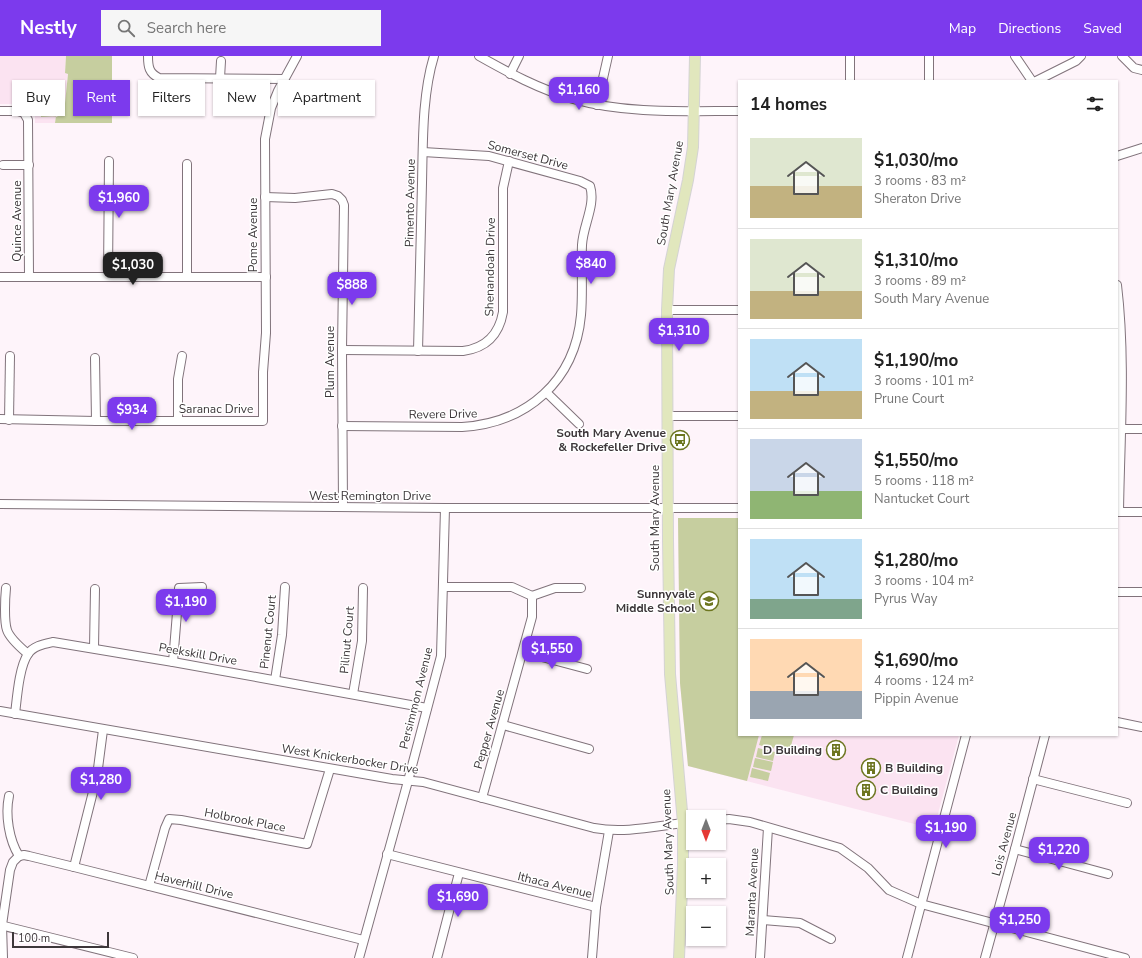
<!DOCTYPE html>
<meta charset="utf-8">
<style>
:root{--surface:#fff;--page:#f6f6f6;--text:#222;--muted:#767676;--line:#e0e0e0;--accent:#7c3aed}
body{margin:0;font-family:"Nunito Sans",sans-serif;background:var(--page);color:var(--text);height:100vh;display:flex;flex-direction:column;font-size:15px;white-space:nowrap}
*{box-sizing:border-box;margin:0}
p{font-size:13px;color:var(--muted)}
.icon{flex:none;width:22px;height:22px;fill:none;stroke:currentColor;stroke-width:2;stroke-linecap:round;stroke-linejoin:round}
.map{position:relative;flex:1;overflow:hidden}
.drawer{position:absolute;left:738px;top:24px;width:380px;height:656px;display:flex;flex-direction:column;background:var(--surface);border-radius:0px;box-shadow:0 1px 3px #0004}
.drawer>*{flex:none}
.hud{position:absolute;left:12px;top:24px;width:380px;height:36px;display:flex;gap:8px}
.needle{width:26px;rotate:180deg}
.fabs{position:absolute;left:686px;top:754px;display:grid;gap:8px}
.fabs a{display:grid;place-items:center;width:40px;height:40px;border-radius:0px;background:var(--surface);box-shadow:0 1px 3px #0004;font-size:20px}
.scale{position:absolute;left:12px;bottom:10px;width:97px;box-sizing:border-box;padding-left:4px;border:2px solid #3d373a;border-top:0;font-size:11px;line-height:14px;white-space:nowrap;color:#3d373a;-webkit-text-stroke:3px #fff;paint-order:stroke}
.price{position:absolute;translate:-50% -34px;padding:0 9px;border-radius:8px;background:var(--accent);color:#fff;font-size:13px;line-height:26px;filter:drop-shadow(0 1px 2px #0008)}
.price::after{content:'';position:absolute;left:50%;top:24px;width:12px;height:9px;margin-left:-6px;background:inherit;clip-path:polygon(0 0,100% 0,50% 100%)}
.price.on{background:#222;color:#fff}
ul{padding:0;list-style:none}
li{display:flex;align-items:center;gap:12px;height:100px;padding:0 12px}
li+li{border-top:1px solid var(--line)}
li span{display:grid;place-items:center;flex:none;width:112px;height:80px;border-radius:0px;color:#555}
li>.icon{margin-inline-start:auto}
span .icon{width:48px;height:48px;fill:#fffc;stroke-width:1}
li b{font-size:17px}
h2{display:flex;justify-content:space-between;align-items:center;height:48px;padding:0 12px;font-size:17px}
.tag{padding:0 14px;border-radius:0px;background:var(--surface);box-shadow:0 1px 3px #0004;font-size:14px;line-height:36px}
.tag.on{background:var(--accent);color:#fff}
header{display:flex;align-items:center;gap:24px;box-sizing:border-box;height:56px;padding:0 20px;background:var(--accent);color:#fff}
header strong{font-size:19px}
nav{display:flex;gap:22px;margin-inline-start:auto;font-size:14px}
.search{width:280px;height:36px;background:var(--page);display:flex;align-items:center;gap:10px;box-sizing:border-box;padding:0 14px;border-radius:0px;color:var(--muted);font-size:15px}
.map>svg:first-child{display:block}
</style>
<header>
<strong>Nestly</strong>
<div class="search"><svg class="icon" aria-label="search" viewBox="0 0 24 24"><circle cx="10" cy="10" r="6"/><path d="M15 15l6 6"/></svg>Search here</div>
<nav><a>Map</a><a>Directions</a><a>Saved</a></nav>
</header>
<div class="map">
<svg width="1142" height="902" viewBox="0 0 1142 902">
<rect width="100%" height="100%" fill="#fef4fa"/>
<g fill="#fbe3f1">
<path d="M 0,0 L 66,0 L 65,17 L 68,17 L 65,51 L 64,57 L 56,61 L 55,67 L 35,67 L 35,48 L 0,48 Z"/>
<path d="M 678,462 L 739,462 L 739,679 L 959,679 L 934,773 L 688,710 L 680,627 Z"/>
</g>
<g fill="#c6ce9f">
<path d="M 66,0 L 112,0 L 112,67 L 55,67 L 56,60 L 41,61 L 41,59 L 39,59 L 38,30 L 56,30 L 56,61 L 64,57 L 68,18 L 65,17 Z"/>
<path d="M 678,462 L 739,462 L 739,679 L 759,679 L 747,725 L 688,710 L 680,627 Z"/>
<path d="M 762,679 L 794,679 L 789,697 L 775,693 L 775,690 L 773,693 L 759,689 Z"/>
<path d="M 758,692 L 775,696 L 773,705 L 756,701 Z"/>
<path d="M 755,702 L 773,706 L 771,715 L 753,711 Z"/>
<path d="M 752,712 L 770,717 L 768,725 L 750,721 Z"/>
</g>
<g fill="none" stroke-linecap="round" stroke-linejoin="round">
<g stroke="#81737b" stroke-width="10">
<g id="minor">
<path d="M 148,0 C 148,11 149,17 159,22 L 284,23"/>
<path d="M 479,0 C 509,17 539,33 573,43 C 625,58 685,55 739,55"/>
<path d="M 1015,0 L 1032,25"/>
<path d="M 1122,0 L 1134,12 L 1142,14"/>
<path d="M 510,18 L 519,0"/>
<path d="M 220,22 L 221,5"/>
<path d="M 850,25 L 850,0"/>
<path d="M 929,25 L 929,0"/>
<path d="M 1036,25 L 1076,5 L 1081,0"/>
<path d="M 597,49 L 608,0"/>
<path d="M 0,55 L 18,55 L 24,57 L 28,64 L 29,220"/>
<path d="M 1117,100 L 1142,92"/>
<path d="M 187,108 L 187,220"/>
<path d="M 3,109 L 29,109"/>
<path d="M 265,141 L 295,142 L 332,138 L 338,140 L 342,144 L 344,149 L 342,294 L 343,451"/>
<path d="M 108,220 L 109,105"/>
<path d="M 0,221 L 266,221"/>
<path d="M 1117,229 C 1126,304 1120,381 1119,456"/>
<path d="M 667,254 L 739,254"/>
<path d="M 342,294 L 463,295 C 486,292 499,279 503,256 L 503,132 L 509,105"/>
<path d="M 418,295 C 419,239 421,183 422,127 C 423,86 422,39 434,0"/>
<path d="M 95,302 L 96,365"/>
<path d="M 547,337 L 579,368"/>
<path d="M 668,360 L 739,360"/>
<path d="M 0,363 L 96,365 L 263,365 L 263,316 L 266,277 L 265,83 L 271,52 L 278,35 L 297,0"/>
<path d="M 9,364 L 10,300"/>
<path d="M 178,365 L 178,323 L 182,300"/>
<path d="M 342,370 L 462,371 C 527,367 575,325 581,259 C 583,236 581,212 582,189 C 583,169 596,149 590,130 L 580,125 L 489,100 L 423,96"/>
<path d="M 1117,373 L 1142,373"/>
<path d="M 0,448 L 445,452 L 739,452"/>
<path d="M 1117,456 L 1142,456"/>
<path d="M 443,531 L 512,531 L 532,540"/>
<path d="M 6,532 C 5,542 4,565 7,574 C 10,583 21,592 28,598"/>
<path d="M 1117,536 L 1142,536"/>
<path d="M 532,540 L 555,532 L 581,532"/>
<path d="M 94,592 L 95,533"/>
<path d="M 523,596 L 587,613"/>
<path d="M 173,606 L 179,532 L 202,531"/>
<path d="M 275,624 L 282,579 L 285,531"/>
<path d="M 353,638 L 362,585 L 363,532"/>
<path d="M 0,655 L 392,723 L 423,726 L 594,772 C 627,778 660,769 693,766"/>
<path d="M 15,658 C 17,642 19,611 28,598 C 33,590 44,588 53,586 L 173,606 L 427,652"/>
<path d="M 1117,666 L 1142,671"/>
<path d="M 503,669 L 589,693"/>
<path d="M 1033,723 L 1127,747"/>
<path d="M 9,740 C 5,759 9,784 19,800"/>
<path d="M 482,742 L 532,561 L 532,540"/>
<path d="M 719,764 L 729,763 L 750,766 L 840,792 L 868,812 L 889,834 L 921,848 L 1125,902"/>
<path d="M 1015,793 L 1108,818"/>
<path d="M 387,798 L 596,851 L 609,775"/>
<path d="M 19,800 L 24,799 L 29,800 L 74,811 L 363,884"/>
<path d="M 74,811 L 97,720 L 103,674"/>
<path d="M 149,830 L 165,772 L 169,763 L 181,764 L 307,788 L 330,713"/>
<path d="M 763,864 L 800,867 L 831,883"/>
<path d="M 0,869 L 133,902"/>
<path d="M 3,902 L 2,869 L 10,814 L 13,806 L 19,800"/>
<path d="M 359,902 L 408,725 L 441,600 L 445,452"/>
<path d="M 437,902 L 459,817"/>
<path d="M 592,902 L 596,851"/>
<path d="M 760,902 L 768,772"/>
<path d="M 907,902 L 966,679"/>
<path d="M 985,902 L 1015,793 L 1045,679"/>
</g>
</g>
<g stroke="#d4d3d4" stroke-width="12">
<path id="major" d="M 679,902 L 683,809 L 683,767 L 670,618 L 668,484 L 667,254 L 669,213 L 688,124 L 693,91 L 695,0"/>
</g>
<use href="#minor" stroke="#fff" stroke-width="8"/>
<use href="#major" stroke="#e1e7bd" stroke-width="10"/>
</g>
<defs>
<g id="bus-ring" transform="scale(1)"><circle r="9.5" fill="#fff" stroke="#6d7620" stroke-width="1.5"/><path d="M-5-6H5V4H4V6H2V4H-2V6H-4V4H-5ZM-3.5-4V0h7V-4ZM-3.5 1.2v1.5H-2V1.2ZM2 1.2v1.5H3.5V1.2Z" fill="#6d7620"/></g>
<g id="school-ring" transform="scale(1)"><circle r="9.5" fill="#fff" stroke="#6d7620" stroke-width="1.5"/><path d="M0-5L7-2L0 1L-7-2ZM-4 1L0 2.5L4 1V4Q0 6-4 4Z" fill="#6d7620"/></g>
<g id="building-ring" transform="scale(1)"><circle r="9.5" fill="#fff" stroke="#6d7620" stroke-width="1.5"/><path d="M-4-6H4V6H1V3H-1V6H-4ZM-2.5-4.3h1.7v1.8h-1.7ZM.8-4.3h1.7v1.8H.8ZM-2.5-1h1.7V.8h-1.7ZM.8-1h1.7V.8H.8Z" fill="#6d7620"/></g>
</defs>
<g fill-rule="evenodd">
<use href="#bus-ring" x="680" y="384"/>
<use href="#school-ring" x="709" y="545"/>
<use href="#building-ring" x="836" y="694"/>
<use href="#building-ring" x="871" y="712"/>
<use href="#building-ring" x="866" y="734"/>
</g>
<g text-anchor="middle" stroke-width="3" stroke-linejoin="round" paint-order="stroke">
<g font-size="12" fill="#3d373a" stroke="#fff">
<text transform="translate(528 99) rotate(15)" y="4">Somerset Drive</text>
<text transform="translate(670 137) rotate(-80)" y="4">South Mary Avenue</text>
<text transform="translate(410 147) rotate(-89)" y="4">Pimento Avenue</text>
<text transform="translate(17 165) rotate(-90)" y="4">Quince Avenue</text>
<text transform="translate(253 179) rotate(-90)" y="4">Pome Avenue</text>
<text transform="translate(490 211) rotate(-89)" y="4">Shenandoah Drive</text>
<text transform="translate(330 306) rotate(-90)" y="4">Plum Avenue</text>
<text x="216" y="357">Saranac Drive</text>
<text transform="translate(443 358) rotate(-1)" y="4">Revere Drive</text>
<text x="370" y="444">West Remington Drive</text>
<text transform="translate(655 462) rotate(-90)" y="4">South Mary Avenue</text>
<text transform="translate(268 576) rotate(-84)" y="4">Pinenut Court</text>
<text transform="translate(347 584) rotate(-85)" y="4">Pilinut Court</text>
<text transform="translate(198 598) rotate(10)" y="4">Peekskill Drive</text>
<text transform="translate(416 642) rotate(-76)" y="4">Persimmon Avenue</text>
<text transform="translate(489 673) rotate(-74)" y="4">Pepper Avenue</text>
<text transform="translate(350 703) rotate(9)" y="4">West Knickerbocker Drive</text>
<text transform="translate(245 764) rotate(11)" y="4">Holbrook Place</text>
<text transform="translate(668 786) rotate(-92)" y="4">South Mary Avenue</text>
<text transform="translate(1004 788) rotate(-75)" y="4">Lois Avenue</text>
<text transform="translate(194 829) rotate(14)" y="4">Haverhill Drive</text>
<text transform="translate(555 829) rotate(14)" y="4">Ithaca Avenue</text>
<text transform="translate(752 836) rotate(-87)" y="4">Maranta Avenue</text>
</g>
<g font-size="12" font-weight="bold" fill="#3d373a" stroke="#fff" text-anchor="end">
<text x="666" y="381">South Mary Avenue<tspan x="666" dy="14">&amp; Rockefeller Drive</tspan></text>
<text x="695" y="542">Sunnyvale<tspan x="695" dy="14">Middle School</tspan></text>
<text x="822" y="698">D Building</text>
<text x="885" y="716" text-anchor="start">B Building</text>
<text x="880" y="738" text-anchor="start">C Building</text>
</g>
</g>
</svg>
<div class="fabs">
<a><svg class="needle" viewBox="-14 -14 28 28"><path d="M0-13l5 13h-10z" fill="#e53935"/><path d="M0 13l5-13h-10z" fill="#767676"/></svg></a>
<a>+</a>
<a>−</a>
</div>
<div class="scale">100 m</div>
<b class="price" style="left:579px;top:55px">$1,160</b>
<b class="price" style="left:119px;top:163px">$1,960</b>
<b class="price" style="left:591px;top:229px">$840</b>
<b class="price on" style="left:133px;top:230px">$1,030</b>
<b class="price" style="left:352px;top:250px">$888</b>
<b class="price" style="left:679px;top:296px">$1,310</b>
<b class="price" style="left:132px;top:375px">$934</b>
<b class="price" style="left:186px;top:567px">$1,190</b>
<b class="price" style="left:552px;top:614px">$1,550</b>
<b class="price" style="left:101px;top:745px">$1,280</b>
<b class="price" style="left:946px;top:793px">$1,190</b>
<b class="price" style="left:1059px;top:815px">$1,220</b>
<b class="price" style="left:458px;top:862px">$1,690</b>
<b class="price" style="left:1020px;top:885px">$1,250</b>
<div class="hud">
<a class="tag">Buy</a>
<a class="tag on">Rent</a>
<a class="tag">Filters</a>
<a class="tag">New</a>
<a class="tag">Apartment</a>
</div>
<section class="drawer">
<h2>14 homes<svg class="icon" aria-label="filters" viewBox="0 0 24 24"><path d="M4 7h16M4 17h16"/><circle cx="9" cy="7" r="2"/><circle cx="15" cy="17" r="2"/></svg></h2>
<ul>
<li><span style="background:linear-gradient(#dfe7d0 60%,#c2b280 0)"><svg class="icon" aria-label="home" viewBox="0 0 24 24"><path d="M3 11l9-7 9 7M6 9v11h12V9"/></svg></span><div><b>$1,030/mo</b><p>3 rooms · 83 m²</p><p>Sheraton Drive</p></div></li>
<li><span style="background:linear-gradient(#dfe7d0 65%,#c2b280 0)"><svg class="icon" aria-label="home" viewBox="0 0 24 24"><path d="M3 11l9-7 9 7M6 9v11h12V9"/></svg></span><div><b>$1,310/mo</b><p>3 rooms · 89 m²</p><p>South Mary Avenue</p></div></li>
<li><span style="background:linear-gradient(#bfe0f5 65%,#c2b280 0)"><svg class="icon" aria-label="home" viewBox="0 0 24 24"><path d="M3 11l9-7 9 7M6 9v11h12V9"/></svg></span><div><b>$1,190/mo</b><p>3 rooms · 101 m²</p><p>Prune Court</p></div></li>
<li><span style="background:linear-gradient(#c9d6e8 65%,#8fb573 0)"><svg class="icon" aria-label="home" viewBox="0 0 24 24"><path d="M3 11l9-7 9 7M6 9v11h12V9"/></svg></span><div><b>$1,550/mo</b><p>5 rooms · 118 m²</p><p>Nantucket Court</p></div></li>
<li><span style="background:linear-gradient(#bfe0f5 75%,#7fa58c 0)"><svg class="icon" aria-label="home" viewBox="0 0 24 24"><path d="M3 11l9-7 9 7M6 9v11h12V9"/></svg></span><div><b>$1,280/mo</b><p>3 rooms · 104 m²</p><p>Pyrus Way</p></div></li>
<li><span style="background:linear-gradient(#ffd9b3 65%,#9aa5b1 0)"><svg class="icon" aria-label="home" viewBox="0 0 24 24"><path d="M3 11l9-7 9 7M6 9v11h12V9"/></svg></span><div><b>$1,690/mo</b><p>4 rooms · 124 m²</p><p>Pippin Avenue</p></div></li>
</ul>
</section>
</div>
